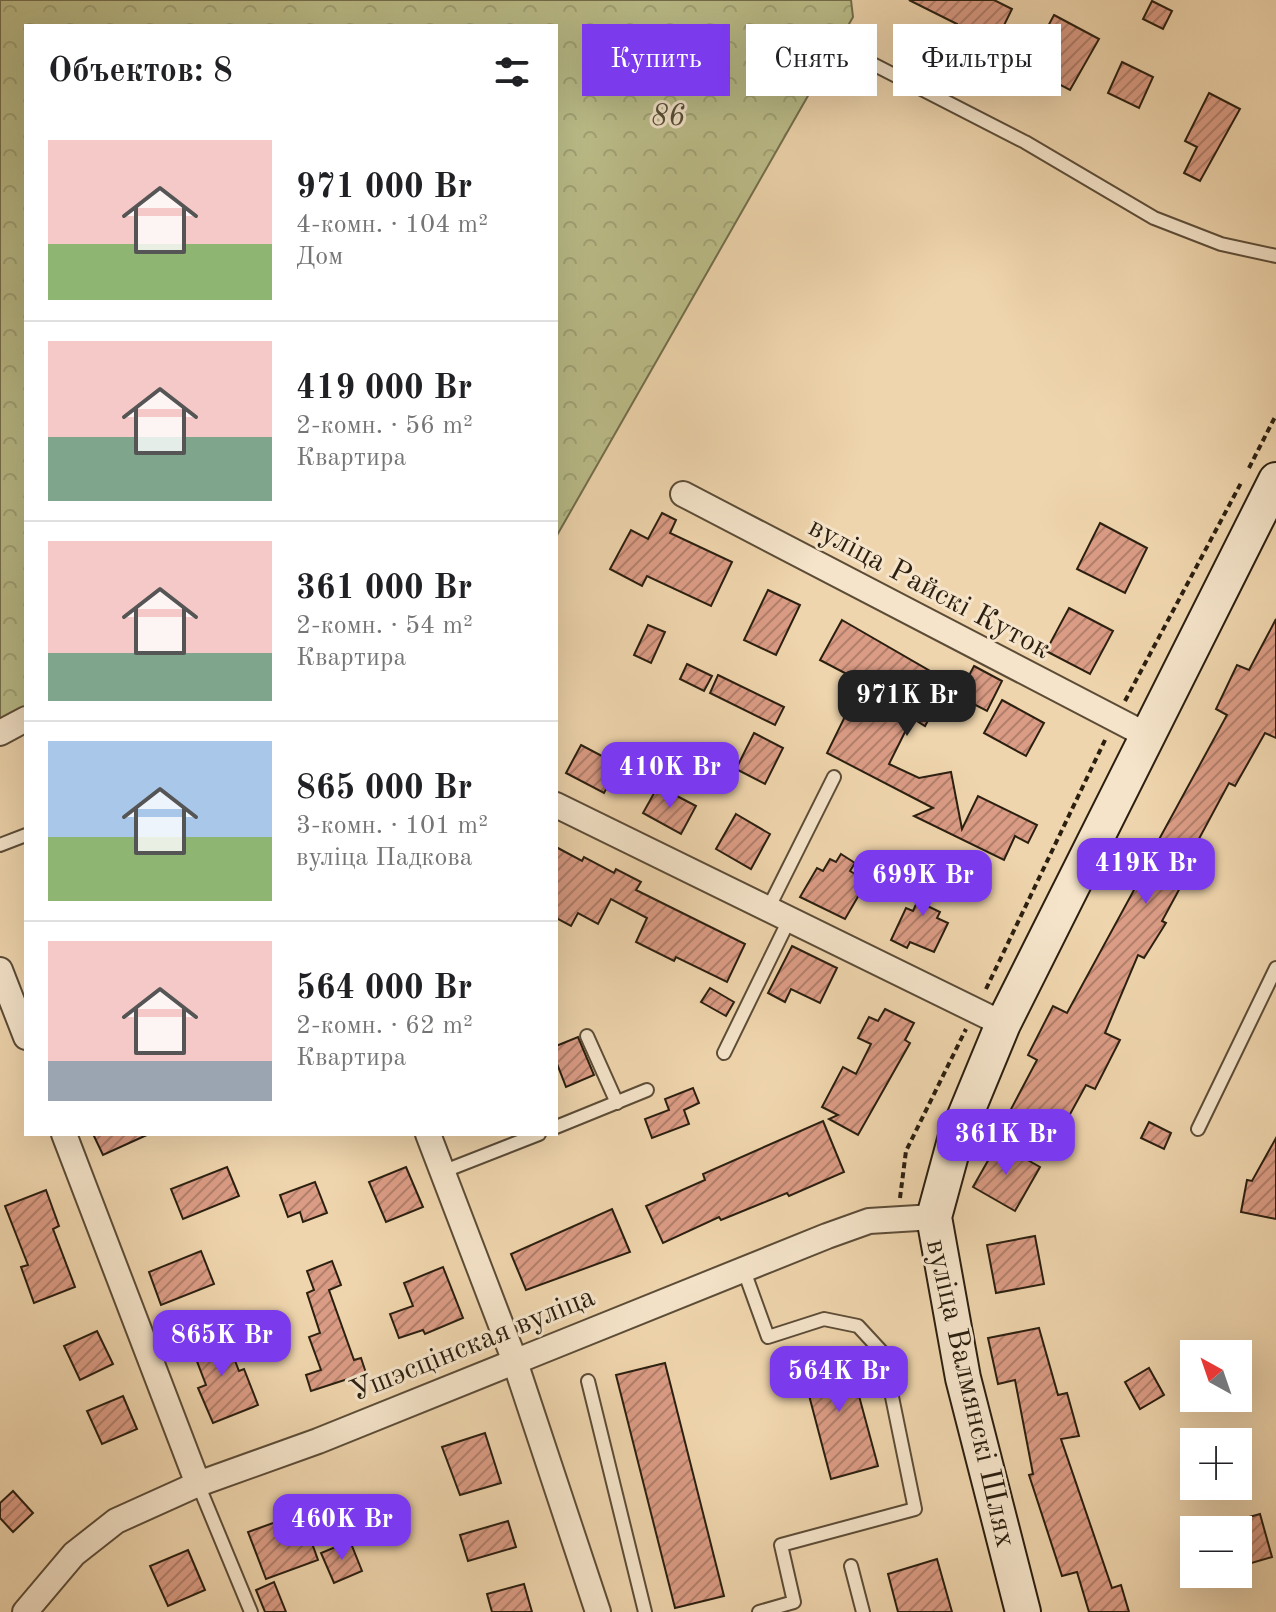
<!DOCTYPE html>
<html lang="ru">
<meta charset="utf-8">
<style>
:root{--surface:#fff;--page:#f6f6f6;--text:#202124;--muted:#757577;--line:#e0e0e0;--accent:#7c3aed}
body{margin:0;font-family:"Old Standard TT",serif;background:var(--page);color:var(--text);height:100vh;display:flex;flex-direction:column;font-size:30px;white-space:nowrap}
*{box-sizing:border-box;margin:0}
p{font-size:26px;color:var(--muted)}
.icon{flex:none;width:44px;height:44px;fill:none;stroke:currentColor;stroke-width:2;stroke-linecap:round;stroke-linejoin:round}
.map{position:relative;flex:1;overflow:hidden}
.side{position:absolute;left:24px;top:24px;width:534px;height:1112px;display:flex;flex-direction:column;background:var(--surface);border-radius:0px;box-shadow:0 8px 32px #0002}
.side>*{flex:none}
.guide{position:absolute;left:582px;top:24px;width:574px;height:72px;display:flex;gap:16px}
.needle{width:52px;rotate:320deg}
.controls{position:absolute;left:1180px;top:1340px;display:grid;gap:16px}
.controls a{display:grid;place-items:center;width:72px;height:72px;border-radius:0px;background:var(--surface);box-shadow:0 8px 32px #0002;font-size:40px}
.price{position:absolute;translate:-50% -68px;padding:0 18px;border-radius:16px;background:var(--accent);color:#fff;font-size:26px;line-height:52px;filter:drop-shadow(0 2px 4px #0008)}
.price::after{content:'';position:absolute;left:50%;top:48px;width:24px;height:18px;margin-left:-12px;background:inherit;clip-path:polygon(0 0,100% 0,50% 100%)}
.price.current{background:#222;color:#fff}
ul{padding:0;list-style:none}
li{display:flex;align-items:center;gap:24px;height:200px;padding:0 24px}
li+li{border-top:2px solid var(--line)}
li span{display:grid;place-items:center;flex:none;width:224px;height:160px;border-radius:0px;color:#555}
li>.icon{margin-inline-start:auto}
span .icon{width:96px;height:96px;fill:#fffc;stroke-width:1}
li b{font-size:34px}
h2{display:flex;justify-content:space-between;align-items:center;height:96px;padding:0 24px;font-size:34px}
.tag{padding:0 28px;border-radius:0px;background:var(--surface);box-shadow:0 8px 32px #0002;font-size:28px;line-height:72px}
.tag.current{background:var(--accent);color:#fff}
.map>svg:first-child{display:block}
</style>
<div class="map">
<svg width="1276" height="1612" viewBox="0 0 1276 1612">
<defs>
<pattern id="forest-crowns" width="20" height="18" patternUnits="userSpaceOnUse" patternTransform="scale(2)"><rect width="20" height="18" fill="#bbbd89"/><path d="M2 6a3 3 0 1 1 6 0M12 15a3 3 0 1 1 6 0" fill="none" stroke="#a1a275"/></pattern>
<pattern id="building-hatch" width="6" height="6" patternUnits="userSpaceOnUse" patternTransform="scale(2)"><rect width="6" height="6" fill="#db9c85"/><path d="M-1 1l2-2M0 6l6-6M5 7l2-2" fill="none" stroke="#b27f6b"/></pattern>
</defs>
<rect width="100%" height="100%" fill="#efd5ad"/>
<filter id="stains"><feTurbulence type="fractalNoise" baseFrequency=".0025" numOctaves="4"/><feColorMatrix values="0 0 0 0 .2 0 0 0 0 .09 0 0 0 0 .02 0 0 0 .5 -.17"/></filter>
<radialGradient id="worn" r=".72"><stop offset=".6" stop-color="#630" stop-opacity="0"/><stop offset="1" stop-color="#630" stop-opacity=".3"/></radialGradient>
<path fill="url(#forest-crowns)" stroke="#736e4c" stroke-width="2" d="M 0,0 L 851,0 L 853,17 L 556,537 L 556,26 L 26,26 L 26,711 L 0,726 Z"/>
<g fill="url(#building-hatch)" stroke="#2b1f10" stroke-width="2">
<path d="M 909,0 L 994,0 L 1012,9 L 989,56 L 950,36 L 957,24 Z"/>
<path d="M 1152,1 L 1172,11 L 1163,29 L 1143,19 Z"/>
<path d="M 1054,15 L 1099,39 L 1070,90 L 1026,67 Z"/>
<path d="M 1122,62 L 1153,77 L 1139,108 L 1108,93 Z"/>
<path d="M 1209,93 L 1240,109 L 1200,181 L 1184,173 L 1197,147 L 1185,141 Z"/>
<path d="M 662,513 L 676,520 L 670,533 L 732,562 L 711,606 L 647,576 L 642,586 L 610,569 L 631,530 L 648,539 Z"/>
<path d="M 1100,523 L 1147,548 L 1125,593 L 1077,569 Z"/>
<path d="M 768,590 L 800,605 L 776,655 L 744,640 Z"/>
<path d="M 1069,608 L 1113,631 L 1090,674 L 1046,651 Z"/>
<path d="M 1276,619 L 1276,738 L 1265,733 L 1235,786 L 1229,783 L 1187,861 L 1193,864 L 1162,921 L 1166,923 L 1144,958 L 1138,955 L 1105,1033 L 1120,1040 L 1095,1089 L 1086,1085 L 1057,1138 L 1009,1113 L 1037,1060 L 1028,1055 L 1053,1006 L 1067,1013 L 1140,879 L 1131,874 L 1149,841 L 1156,845 L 1227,715 L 1216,709 L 1237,665 L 1249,670 Z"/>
<path d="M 842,620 L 949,682 L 925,726 L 912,718 L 889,764 L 919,778 L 951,772 L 962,829 L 978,796 L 1037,825 L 1028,843 L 1015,836 L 1004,860 L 914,816 L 933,808 L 827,753 L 862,682 L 820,660 Z"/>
<path d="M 648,625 L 665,632 L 651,663 L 634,655 Z"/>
<path d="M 687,664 L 712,676 L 704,691 L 680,679 Z"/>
<path d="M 974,666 L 1002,681 L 987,711 L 958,696 Z"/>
<path d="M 718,675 L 784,707 L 775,725 L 710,693 Z"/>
<path d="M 1002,700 L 1044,723 L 1026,756 L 984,733 Z"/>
<path d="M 754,733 L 783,748 L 765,784 L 736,769 Z"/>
<path d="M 581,745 L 619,765 L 604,793 L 566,773 Z"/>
<path d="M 658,786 L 696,806 L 681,834 L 643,813 Z"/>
<path d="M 736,814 L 770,834 L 751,869 L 716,849 Z"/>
<path d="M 556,847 L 582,861 L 584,857 L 614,873 L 616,869 L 641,882 L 636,890 L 745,944 L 727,982 L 676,957 L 674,961 L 636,942 L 647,918 L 611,899 L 598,924 L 578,913 L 571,926 L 556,918 Z"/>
<path d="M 841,854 L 855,863 L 850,871 L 867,881 L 845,919 L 800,897 L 817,868 L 823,871 L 830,859 L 836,862 Z"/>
<path d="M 936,867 L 946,890 L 919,902 L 940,912 L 937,918 L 948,923 L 934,952 L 910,942 L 907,948 L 891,940 L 906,908 L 913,911 L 925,885 L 921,874 Z"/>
<path d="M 792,946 L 837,968 L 820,1003 L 791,989 L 785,1002 L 768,993 Z"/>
<path d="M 710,988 L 734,1002 L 726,1016 L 701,1002 Z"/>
<path d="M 885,1009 L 914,1023 L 905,1040 L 910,1043 L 858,1135 L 829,1119 L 838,1115 L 822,1107 L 843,1067 L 856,1074 L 871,1044 L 858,1038 L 869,1017 L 878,1021 Z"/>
<path d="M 578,1037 L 594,1075 L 566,1087 L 556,1061 L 556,1046 Z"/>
<path d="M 693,1088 L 699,1103 L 684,1110 L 689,1124 L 652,1138 L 645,1119 L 669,1110 L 665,1099 Z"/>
<path d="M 823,1121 L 844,1172 L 789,1196 L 787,1193 L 721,1220 L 719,1217 L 663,1243 L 646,1206 L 705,1180 L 703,1174 Z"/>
<path d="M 1149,1122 L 1171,1133 L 1164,1149 L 1141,1138 Z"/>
<path d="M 93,1134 L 149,1134 L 103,1155 Z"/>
<path d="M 1276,1138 L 1276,1219 L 1241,1212 L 1247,1180 L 1252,1181 Z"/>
<path d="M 998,1143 L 1040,1167 L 1015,1211 L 973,1187 Z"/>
<path d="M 227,1167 L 239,1196 L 183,1219 L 171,1189 Z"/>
<path d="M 406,1167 L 423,1207 L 386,1222 L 369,1182 Z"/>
<path d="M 315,1182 L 327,1213 L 303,1222 L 300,1212 L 288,1217 L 280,1195 Z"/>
<path d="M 46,1190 L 59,1226 L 53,1229 L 75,1287 L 34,1303 L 21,1267 L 28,1265 L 5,1206 Z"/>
<path d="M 612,1209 L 630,1252 L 526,1290 L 511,1254 Z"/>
<path d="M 1035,1236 L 1044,1284 L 996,1293 L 987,1245 Z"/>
<path d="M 201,1251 L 214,1284 L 161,1305 L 149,1272 Z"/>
<path d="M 332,1261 L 341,1285 L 329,1290 L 354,1360 L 361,1358 L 366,1373 L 311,1391 L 306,1375 L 321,1370 L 309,1337 L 320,1333 L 307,1293 L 314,1290 L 307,1271 Z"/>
<path d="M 443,1267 L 463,1318 L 425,1334 L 423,1330 L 399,1338 L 390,1314 L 413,1306 L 404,1283 Z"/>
<path d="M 1039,1328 L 1058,1395 L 1067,1393 L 1079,1436 L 1061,1439 L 1112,1588 L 1121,1585 L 1129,1612 L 1089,1612 L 1077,1572 L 1062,1576 L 1029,1475 L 1033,1474 L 1015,1380 L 998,1384 L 988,1338 Z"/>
<path d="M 223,1330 L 239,1371 L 244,1369 L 258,1405 L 213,1423 L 198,1388 L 206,1385 L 190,1343 Z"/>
<path d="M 97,1331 L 113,1364 L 80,1380 L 64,1346 Z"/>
<path d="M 846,1348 L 878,1466 L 831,1479 L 800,1361 Z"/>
<path d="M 665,1363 L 724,1596 L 675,1608 L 616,1375 Z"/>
<path d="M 1149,1368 L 1164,1395 L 1140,1409 L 1125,1382 Z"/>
<path d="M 123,1396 L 137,1429 L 102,1444 L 87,1411 Z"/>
<path d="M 485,1433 L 501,1483 L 460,1495 L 442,1447 Z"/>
<path d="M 13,1491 L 33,1513 L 13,1532 L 0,1518 L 0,1503 Z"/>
<path d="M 301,1513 L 318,1560 L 266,1579 L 248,1532 Z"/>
<path d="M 1260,1514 L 1272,1557 L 1238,1567 L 1238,1520 Z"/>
<path d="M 508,1521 L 516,1547 L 468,1561 L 460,1535 Z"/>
<path d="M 350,1541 L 362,1571 L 334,1583 L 321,1553 Z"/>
<path d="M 188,1550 L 205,1590 L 168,1606 L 150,1566 Z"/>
<path d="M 937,1559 L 952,1612 L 898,1612 L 888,1574 Z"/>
<path d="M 274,1582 L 286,1612 L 265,1612 L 256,1590 Z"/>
<path d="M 524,1584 L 532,1612 L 492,1612 L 487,1594 Z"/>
</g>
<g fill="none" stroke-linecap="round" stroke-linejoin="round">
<g stroke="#5c4c37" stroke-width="16">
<g id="lane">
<path d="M 863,59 L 1025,142 L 1154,218 L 1221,244 L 1276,256"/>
<path d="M 0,845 L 26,835"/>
<path d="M 768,909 L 834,777"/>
<path d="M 587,1036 L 617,1103"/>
<path d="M 724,1053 L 789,920"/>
<path d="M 556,1127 L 647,1090"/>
<path d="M 1198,1129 L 1276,968"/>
<path d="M 442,1172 L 539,1134"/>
<path d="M 743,1268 L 768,1337 L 824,1319 L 858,1326 L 883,1353 L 915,1509 L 781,1545 L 794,1602 L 759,1612"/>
<path d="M 588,1381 L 645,1612"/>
<path d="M 198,1484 L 251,1612"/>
<path d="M 851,1566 L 863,1612"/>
</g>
</g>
<g stroke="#5c4c37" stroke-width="28">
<g id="street">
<path d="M 683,494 L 1148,736"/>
<path d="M 0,733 L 26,719"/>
<path d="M 556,805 L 1003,1024"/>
<path d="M 0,970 L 26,1037"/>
<path d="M 64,1134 L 198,1484"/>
<path d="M 428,1134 L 514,1359 L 598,1612"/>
<path d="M 25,1612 L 74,1554 L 116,1521 L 198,1484 L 318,1441 L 827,1236 L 869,1221 L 934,1217"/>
</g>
</g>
<g stroke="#2b1f10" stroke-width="38">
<path id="secondary" d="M 1023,1612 L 963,1378 L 934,1217 L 955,1140 L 1003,1024 L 1276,480"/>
</g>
<g stroke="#2b1f10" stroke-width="4" stroke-dasharray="6 4" stroke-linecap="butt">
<path d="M 1249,468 L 1276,415"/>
<path d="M 1125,701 L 1241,483"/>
<path d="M 986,989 L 1106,738"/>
<path d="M 900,1198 L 906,1151 L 966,1029"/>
</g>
<use href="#lane" stroke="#f5e4ca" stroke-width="12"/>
<use href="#street" stroke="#f5e4ca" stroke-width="24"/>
<use href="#secondary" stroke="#f5e4ca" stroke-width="34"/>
</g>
<g text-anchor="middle" stroke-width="6" stroke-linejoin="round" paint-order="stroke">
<g font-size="30" font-style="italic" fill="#564e34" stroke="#f5e4ca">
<text x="668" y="125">86</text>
</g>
<g font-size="30" fill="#2b1f10" stroke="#f5e4ca">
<text transform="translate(930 587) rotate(28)" y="10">вуліца Райскі Куток</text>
<text transform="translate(472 1343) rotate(-22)" y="10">Ушэсцінская вуліца</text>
<text transform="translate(972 1393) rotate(77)" y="10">вуліца Валмянскі Шлях</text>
</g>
</g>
<rect width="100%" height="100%" filter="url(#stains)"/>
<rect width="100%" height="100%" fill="url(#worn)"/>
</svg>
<div class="controls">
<a><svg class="needle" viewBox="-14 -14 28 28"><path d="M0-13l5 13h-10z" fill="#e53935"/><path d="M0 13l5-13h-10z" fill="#757577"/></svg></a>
<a>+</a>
<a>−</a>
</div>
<b class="price current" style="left:907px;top:738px">971K Br</b>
<b class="price" style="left:670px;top:810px">410K Br</b>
<b class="price" style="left:1146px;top:906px">419K Br</b>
<b class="price" style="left:923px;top:918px">699K Br</b>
<b class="price" style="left:1006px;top:1177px">361K Br</b>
<b class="price" style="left:222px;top:1378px">865K Br</b>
<b class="price" style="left:839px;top:1414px">564K Br</b>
<b class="price" style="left:342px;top:1562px">460K Br</b>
<div class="guide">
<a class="tag current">Купить</a>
<a class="tag">Снять</a>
<a class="tag">Фильтры</a>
</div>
<section class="side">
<h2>Объектов: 8<svg class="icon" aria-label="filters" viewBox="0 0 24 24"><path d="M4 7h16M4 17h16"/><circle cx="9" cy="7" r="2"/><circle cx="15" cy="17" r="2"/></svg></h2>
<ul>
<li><span style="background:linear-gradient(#f6c9c9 65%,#8fb573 0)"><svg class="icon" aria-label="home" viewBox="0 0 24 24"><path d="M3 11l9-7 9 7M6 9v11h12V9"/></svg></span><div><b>971 000 Br</b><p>4-комн. · 104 m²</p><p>Дом</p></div></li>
<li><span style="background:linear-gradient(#f6c9c9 60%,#7fa58c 0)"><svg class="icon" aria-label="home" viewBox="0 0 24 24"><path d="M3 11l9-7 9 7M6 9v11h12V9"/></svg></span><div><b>419 000 Br</b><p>2-комн. · 56 m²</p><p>Квартира</p></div></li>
<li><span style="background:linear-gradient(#f6c9c9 70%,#7fa58c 0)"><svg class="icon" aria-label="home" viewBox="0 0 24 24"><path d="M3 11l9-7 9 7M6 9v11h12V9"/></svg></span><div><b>361 000 Br</b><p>2-комн. · 54 m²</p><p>Квартира</p></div></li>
<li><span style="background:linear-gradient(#a9c7e8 60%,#8fb573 0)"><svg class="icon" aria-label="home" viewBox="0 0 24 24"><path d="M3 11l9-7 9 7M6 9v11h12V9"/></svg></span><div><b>865 000 Br</b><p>3-комн. · 101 m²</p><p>вуліца Падкова</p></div></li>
<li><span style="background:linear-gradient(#f6c9c9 75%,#9aa5b1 0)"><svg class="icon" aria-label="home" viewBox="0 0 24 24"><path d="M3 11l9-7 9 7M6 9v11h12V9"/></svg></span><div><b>564 000 Br</b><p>2-комн. · 62 m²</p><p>Квартира</p></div></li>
</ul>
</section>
</div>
